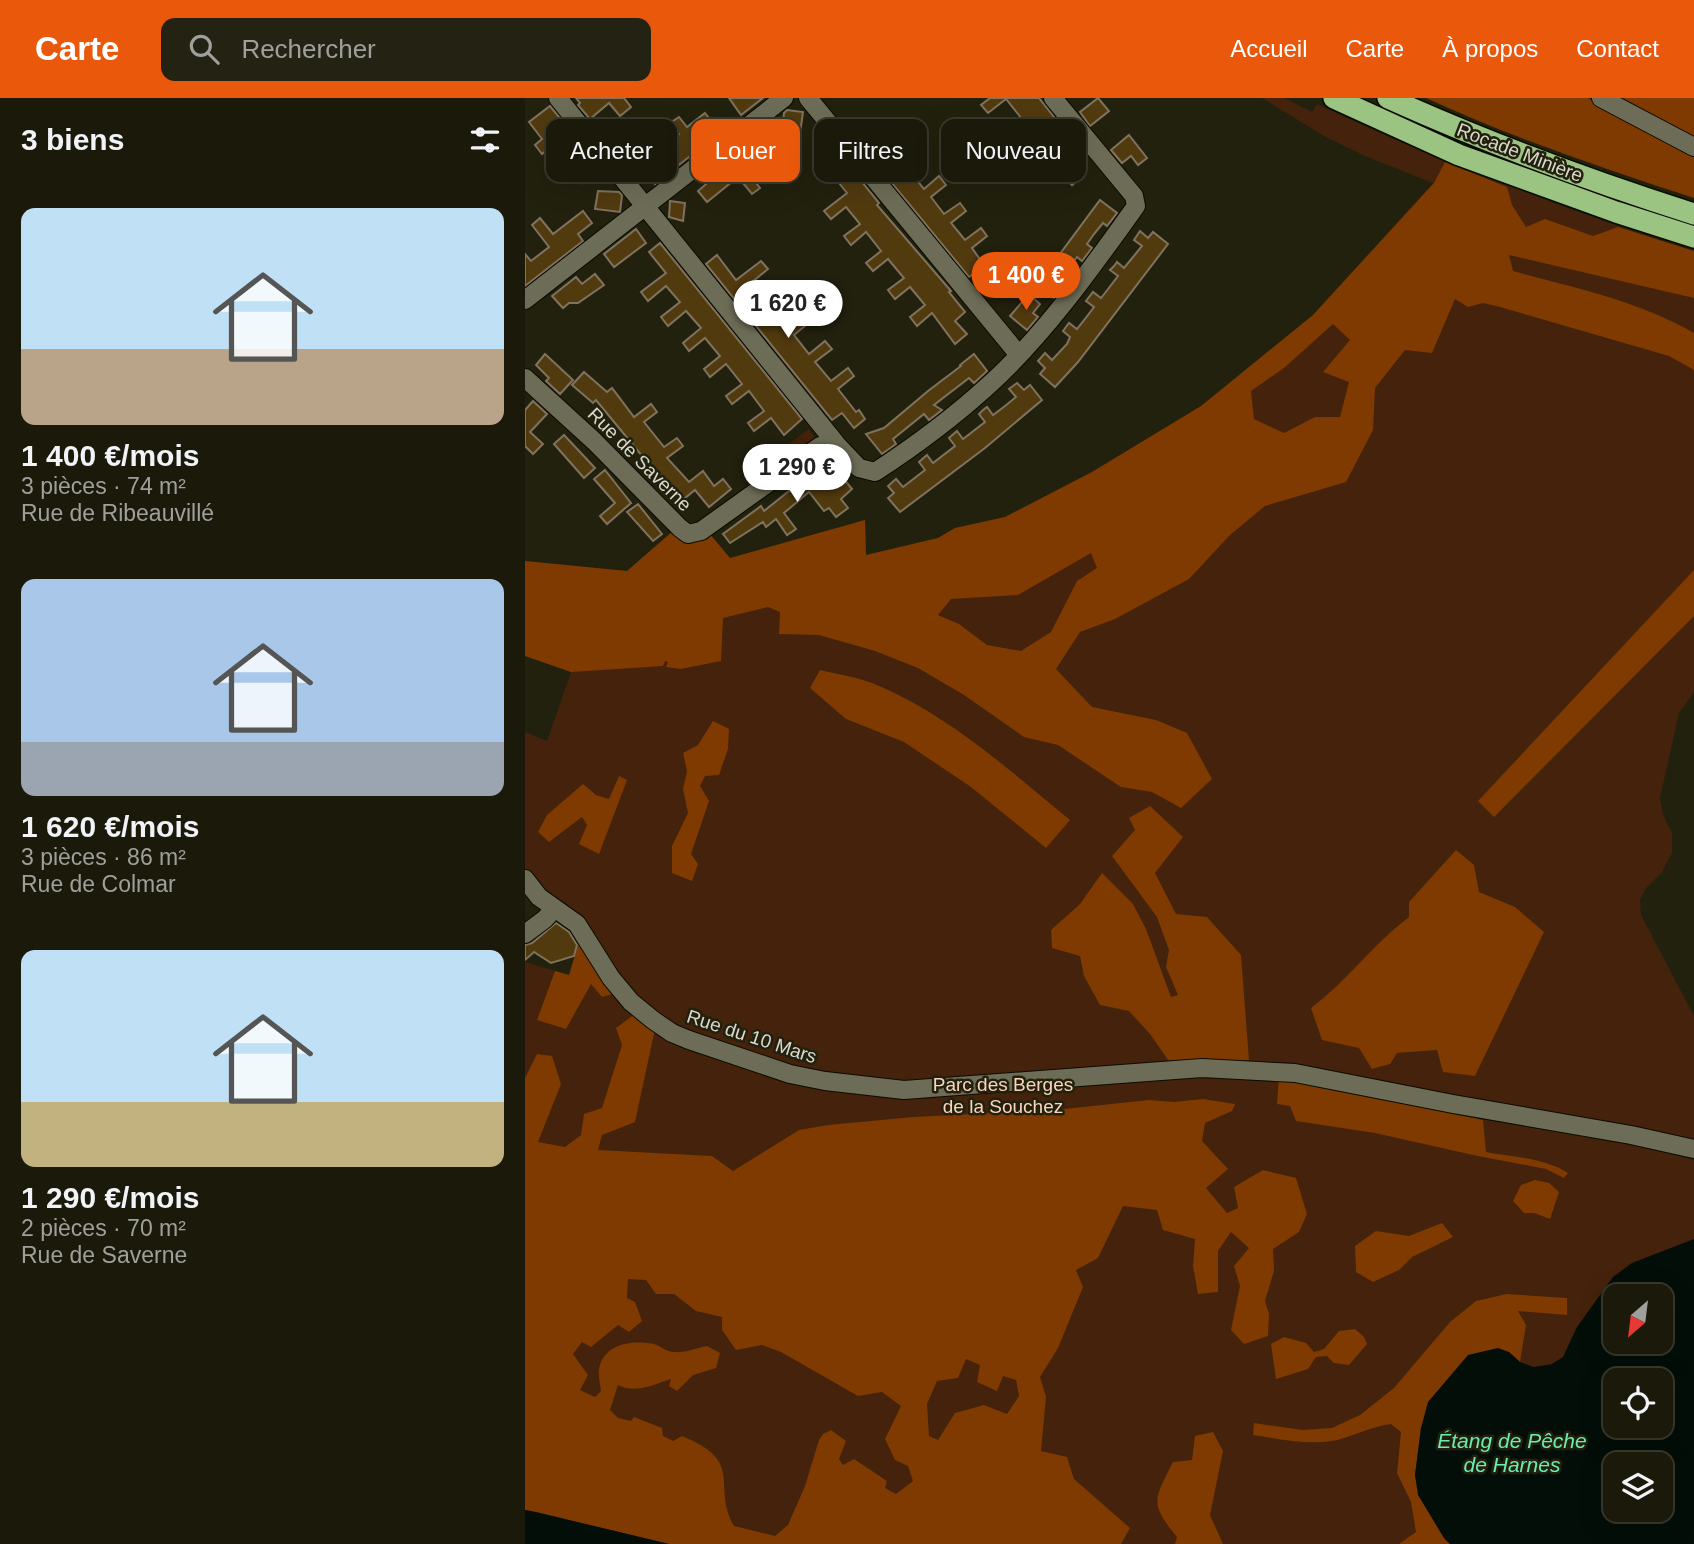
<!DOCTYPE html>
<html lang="fr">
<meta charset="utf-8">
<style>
:root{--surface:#1a190a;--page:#232213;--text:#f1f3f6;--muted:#9fa09c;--line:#38382b;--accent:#ea580c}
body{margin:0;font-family:Helvetica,sans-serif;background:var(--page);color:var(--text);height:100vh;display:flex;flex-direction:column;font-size:26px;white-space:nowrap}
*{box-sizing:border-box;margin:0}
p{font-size:23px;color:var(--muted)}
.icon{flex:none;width:38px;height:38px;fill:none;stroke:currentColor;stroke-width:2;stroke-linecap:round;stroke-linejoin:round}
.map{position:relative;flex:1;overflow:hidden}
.panel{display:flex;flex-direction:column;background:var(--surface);width:525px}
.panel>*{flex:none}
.banner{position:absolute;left:21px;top:21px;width:665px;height:63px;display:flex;gap:14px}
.needle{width:46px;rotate:208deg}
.tools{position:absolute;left:1078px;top:1186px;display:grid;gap:14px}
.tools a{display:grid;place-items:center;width:70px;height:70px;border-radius:14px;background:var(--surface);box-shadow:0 7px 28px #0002,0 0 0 2px var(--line);font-size:35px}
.price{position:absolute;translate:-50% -60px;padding:0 16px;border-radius:24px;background:#fff;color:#222;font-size:23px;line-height:46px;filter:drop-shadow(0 2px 4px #0008)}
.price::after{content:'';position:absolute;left:50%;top:42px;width:21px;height:16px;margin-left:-10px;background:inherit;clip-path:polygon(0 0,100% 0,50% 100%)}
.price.active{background:var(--accent);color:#fff}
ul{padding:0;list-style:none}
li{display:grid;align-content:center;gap:14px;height:371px;padding:0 21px}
li span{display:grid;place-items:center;height:217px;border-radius:14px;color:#555}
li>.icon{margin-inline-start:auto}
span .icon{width:126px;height:126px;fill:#fffc;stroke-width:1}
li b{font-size:30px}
h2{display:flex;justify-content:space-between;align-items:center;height:84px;padding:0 21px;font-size:30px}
.pill{padding:0 24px;border-radius:14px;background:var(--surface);box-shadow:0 7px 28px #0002,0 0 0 2px var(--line);font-size:24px;line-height:63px}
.pill.active{background:var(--accent);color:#fff}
header{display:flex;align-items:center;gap:42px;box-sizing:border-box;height:98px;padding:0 35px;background:var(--accent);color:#fff}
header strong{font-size:33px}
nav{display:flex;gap:38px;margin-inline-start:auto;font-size:24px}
.search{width:490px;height:63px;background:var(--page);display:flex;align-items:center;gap:18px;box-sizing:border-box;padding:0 24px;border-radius:14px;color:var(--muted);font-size:26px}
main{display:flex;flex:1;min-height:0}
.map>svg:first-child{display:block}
</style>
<header>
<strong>Carte</strong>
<div class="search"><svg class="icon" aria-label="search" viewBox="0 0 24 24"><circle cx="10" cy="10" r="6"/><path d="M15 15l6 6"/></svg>Rechercher</div>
<nav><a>Accueil</a><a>Carte</a><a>À propos</a><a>Contact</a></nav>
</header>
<main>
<section class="panel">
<h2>3 biens<svg class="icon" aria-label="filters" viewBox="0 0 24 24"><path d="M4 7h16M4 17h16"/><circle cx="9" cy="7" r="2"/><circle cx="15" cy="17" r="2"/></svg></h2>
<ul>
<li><span style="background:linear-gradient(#bfe0f5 65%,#b9a48a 0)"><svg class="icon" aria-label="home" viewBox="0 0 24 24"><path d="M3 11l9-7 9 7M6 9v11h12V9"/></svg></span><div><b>1 400 €/mois</b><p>3 pièces · 74 m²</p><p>Rue de Ribeauvillé</p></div></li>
<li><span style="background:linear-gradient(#a9c7e8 75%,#9aa5b1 0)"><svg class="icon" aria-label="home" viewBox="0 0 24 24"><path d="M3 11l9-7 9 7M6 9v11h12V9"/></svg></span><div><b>1 620 €/mois</b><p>3 pièces · 86 m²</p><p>Rue de Colmar</p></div></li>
<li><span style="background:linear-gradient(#bfe0f5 70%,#c2b280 0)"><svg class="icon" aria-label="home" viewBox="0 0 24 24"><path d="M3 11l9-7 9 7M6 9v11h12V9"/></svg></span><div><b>1 290 €/mois</b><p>2 pièces · 70 m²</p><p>Rue de Saverne</p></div></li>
</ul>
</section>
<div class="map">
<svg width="1169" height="1446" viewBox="0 0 1169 1446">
<rect width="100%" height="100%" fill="#22210e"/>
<g fill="#44220b" fill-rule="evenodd">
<path d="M 737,0 L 759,0 L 787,14 L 792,6 C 915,64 1040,112 1169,153 L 1169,594 L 1154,615 L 1135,700 L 1138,716 L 1147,735 L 1147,755 L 1137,774 L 1121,790 L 1115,802 L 1116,817 L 1169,918 L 1169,1047 L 935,1003 L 927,1016 L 1131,1051 L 1169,1062 L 1169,1446 L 0,1446 L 0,864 L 44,877 L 60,825 L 42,806 L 17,793 L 0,771 L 0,634 L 22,643 L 46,574 L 0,558 L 0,463 L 102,473 L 148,433 C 162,451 167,447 185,436 L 205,460 L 340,422 L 341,457 L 413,440 L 430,430 L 480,419 L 567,374 L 677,308 L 788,217 L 908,85 L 840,58 L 799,38 ZM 1090,1199 L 1136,1199 L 1136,1244 L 1090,1244 ZM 1090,1283 L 1136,1283 L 1136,1328 L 1090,1328 ZM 1090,1367 L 1136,1367 L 1136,1412 L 1090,1412 Z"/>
<path d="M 284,331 L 292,343 L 227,391 L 219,379 Z"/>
</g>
<g fill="#7e3a01" fill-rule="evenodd">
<path d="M 901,0 L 1063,0 L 1169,55 L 1169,100 C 1078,70 988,40 901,0 Z"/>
<path d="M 1086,0 L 1169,0 L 1169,43 Z"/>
<path d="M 920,64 L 982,89 L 987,107 L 1001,129 L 1020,121 L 1068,138 L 1093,129 L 1169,153 L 1169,200 L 984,157 L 988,173 C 1050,190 1114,203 1169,235 L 1169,272 L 1144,258 L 975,209 L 958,205 L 943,209 L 930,201 L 907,255 L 880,252 L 850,290 L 848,332 L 821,384 L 740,408 L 705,437 L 664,481 L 590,521 L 555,534 L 531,571 L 567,609 L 631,622 L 662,635 L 687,681 L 656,710 L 627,694 L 596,689 L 533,647 L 499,639 L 439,597 L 393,570 L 350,553 L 294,537 L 254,536 L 255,514 L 243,509 L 198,520 L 196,563 L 156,571 L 141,569 L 143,564 L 140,563 L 138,568 L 46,574 L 0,558 L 0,463 L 102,473 L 148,433 C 162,451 167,447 185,436 L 205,460 L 340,422 L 341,457 L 413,440 L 430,430 L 480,419 L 567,374 L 676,308 L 788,217 L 909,85 ZM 808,226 L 825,242 L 798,274 L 824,284 L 815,319 L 790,319 L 759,335 L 729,321 L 726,293 L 759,270 ZM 566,455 L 572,470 L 552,483 L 526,534 L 496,553 L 462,547 L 434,526 L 413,517 L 426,501 L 493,497 Z"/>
<path d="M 1169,472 L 1169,518 L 969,719 L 953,703 Z"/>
<path d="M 295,572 C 312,576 331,579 347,585 C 423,616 483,671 545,722 L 521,750 L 446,689 L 379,644 L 321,621 L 285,590 Z"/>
<path d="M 188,623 L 204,631 L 203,651 L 194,677 L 180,678 L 175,688 L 184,703 L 166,756 L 173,766 L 167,783 L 147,775 L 147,748 L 163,715 L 158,691 L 162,673 L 158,655 L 173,647 Z"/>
<path d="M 94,678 L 102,682 L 74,756 L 54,746 L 62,727 L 57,719 L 24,744 L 13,734 L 22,717 L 58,686 L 71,697 L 84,701 Z"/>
<path d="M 625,708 L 658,739 L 630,775 L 651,816 L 682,819 L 716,857 L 724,962 L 646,966 L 625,936 L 604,913 L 575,907 L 559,878 L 555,858 L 527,850 L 526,832 L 555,806 L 577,775 L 608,806 L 621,831 L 646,899 L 653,897 L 641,869 L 644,852 L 632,819 L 587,758 L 610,732 L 604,720 Z"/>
<path d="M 931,752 L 949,767 L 954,794 L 990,809 L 1019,834 L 950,978 L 918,974 L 912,952 L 872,955 L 865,966 L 847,971 L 834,950 L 797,942 L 786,910 C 822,883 848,846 884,819 L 884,804 Z"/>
<path d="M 55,841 L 91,895 L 77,899 L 66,886 L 41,931 L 12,922 L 30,873 L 44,877 Z"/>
<path d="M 110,916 L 130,931 L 110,1024 L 77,1037 L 73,1052 L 187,1058 L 208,1073 L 274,1032 L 303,1027 L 388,1019 L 530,1012 L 624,1002 L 649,1004 L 678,1001 L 710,1006 L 707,1013 L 680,1025 L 677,1043 L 703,1071 L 681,1090 L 702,1115 L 713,1110 L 709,1089 L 738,1072 L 771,1080 L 782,1116 L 774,1134 L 748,1151 L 749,1173 L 740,1203 L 744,1216 L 743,1238 L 719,1246 L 706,1232 L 715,1188 L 709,1168 L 724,1150 L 706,1134 L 693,1153 L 693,1194 L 673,1196 L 668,1168 L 670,1141 L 638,1132 L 632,1112 L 598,1108 L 573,1160 L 551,1172 L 558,1189 L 533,1250 L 515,1279 L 521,1299 L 516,1353 L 542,1359 L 549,1381 L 605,1430 L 596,1446 L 144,1446 L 0,1412 L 0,980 L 12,956 L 27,958 L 36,986 L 13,1044 L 40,1049 L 56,1037 L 59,1016 L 77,1010 L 97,947 L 91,930 ZM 103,1181 L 121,1182 L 131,1196 L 149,1196 L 171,1213 L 197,1219 L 197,1232 L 211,1252 L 237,1247 L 256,1254 L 333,1298 L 357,1294 L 376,1308 L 360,1341 L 370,1362 L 383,1368 L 388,1383 L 371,1396 L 360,1390 L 362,1383 L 329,1361 L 318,1367 L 314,1361 L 321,1343 L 306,1332 L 298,1336 L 294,1342 L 280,1388 L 263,1427 L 250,1438 L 209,1428 C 186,1386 221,1364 157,1338 L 148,1343 L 138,1338 L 137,1330 L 109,1319 L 106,1323 L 93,1320 L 85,1312 L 93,1287 C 110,1296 128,1287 146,1281 L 144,1288 L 152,1293 L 168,1277 L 191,1270 L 195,1255 L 182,1248 C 171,1250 160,1255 149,1254 C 141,1254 136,1248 129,1246 C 108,1242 79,1245 74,1271 C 73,1277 75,1286 76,1293 L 70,1299 L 55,1292 L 63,1277 L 48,1256 L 57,1244 L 66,1249 L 93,1227 L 104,1234 L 117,1223 L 110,1204 L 102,1200 ZM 441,1261 L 455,1267 L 452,1284 L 472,1293 L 478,1278 L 491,1282 L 494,1298 L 482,1316 L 459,1307 L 430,1315 L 413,1342 L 404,1338 L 402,1306 L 412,1283 L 433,1280 Z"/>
<path d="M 754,979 L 958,1022 L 961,1054 C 987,1059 1021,1060 1043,1075 L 1039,1080 L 1021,1071 L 948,1057 L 850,1035 L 771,1023 L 765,1008 L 752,1006 Z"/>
<path d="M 1010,1082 L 1024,1085 L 1034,1094 L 1025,1121 L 1009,1115 L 999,1115 L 988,1103 L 996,1087 Z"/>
<path d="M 917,1125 L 928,1139 L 887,1159 L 874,1172 L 848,1184 L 831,1174 L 830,1148 L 851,1133 L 884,1138 Z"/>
<path d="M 982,1196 L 1042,1200 L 1042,1217 L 993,1213 L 1001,1227 L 995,1264 L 984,1254 L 896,1330 L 890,1377 L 894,1397 L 919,1440 L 925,1446 L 874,1446 L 891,1434 L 886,1404 L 872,1375 L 876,1334 L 866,1326 C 846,1329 831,1337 812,1342 C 785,1348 755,1341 728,1337 L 729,1325 L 777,1332 L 807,1330 L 835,1317 L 869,1290 L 925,1224 L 951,1203 Z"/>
<path d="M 830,1231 L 839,1239 L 842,1246 L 824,1267 L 809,1265 L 802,1258 L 791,1259 L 783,1271 L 751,1281 L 746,1246 L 759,1239 L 781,1245 L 789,1254 L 799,1251 L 814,1233 Z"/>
<path d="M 688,1334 L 698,1353 L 685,1417 L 698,1446 L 650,1446 L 652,1439 C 624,1405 629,1402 648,1364 L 667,1362 L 670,1338 Z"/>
</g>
<g fill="#040e08" fill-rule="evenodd">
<path d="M 1169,1141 L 1169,1446 L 925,1446 L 919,1440 L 893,1397 L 890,1377 L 896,1330 L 903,1304 L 943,1257 L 973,1250 L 984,1254 L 995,1264 L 1009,1269 L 1027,1266 L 1038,1259 L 1052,1229 L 1088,1179 L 1107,1165 ZM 1090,1199 L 1136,1199 L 1136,1244 L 1090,1244 ZM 1090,1283 L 1136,1283 L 1136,1328 L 1090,1328 ZM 1090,1367 L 1136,1367 L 1136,1412 L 1090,1412 Z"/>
<path d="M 0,1412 L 11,1414 L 144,1446 L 0,1446 Z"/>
</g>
<g fill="#523a0f" stroke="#7f735f" stroke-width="2">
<path d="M 51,0 L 99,0 L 106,9 L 95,18 L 84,5 L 65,21 L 53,7 L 55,5 Z"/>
<path d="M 204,0 L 238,0 L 216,17 Z"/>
<path d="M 465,0 L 514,0 L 558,56 L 547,65 L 558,78 L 547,87 L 540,79 L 542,77 L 525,56 L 510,68 L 503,61 L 519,48 L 503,29 L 489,41 L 482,32 L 497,21 L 481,1 L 463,15 L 456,7 Z"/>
<path d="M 573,0 L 584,13 L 565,28 L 555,14 Z"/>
<path d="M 25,8 L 61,52 L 54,57 L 69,75 L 57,85 L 28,47 L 17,56 L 10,47 L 17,41 L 4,24 Z"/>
<path d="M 262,12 L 278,14 L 274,43 L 256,41 L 259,15 Z"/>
<path d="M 180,15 L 195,34 L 130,86 L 115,68 L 154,36 L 145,25 L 154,19 L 162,29 Z"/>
<path d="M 340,21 L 354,40 L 371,26 L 378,34 L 363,46 L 378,64 L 393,52 L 399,61 L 384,72 L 399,91 L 414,78 L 421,87 L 406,99 L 419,116 L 435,105 L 441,113 L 426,125 L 440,142 L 456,130 L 462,138 L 447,150 L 468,180 L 457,189 L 447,177 L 444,179 L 325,34 Z"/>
<path d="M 604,37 L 622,60 L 613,67 L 606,58 L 597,65 L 586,52 Z"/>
<path d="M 242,38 L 251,49 L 222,73 L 235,90 L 227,96 L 213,79 L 182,104 L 173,93 L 187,81 L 182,75 L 223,43 L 228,49 Z"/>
<path d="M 100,41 L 117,61 L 105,71 L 85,47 L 92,42 L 95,45 Z"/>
<path d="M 316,58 L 354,105 L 352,107 L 426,193 L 424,194 L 440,214 L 430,223 L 442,236 L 430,246 L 407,215 L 392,228 L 385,219 L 400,207 L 385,189 L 370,201 L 366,196 L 363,192 L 379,180 L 363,161 L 348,173 L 341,165 L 356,153 L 341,134 L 326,147 L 319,138 L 335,126 L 321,109 L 306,121 L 299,113 L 322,95 L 302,70 Z"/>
<path d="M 73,93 L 94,94 L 97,97 L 95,114 L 70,111 Z"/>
<path d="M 575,102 L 592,115 L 582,128 L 578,125 L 569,136 L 562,146 L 567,150 L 557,163 L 552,159 L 534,182 L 539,187 L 529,200 L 517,190 L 522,184 L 517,180 Z"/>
<path d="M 145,103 L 160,105 L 158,123 L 144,119 Z"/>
<path d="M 58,113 L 67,125 L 53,136 L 58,143 L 0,188 L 0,156 L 6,163 L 24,149 L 7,127 L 15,120 L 28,136 Z"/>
<path d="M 111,131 L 121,145 L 89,169 L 79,156 Z"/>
<path d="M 615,133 L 623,140 L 628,134 L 643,146 L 553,264 L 530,289 L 515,276 L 520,270 L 513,263 L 520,255 L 527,262 L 542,246 L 545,239 L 538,233 L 544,225 L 552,231 L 563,217 L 569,209 L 561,203 L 568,194 L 576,200 L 580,195 L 593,178 L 585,172 L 589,168 L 592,164 L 599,170 L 617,148 L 609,142 Z"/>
<path d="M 135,145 L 277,321 L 259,337 L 246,320 L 229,333 L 223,325 L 239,313 L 224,293 L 207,306 L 201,298 L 217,286 L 201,266 L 185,279 L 179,271 L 195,258 L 180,240 L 164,253 L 158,245 L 176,230 L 161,213 L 143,228 L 136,219 L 155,204 L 141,188 L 123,203 L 116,194 L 141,175 L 124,154 Z"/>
<path d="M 192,157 L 211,182 L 236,163 L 243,171 L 226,185 L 240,202 L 257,189 L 263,198 L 247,211 L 261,228 L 278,216 L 285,224 L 269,237 L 284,256 L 300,243 L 307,251 L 290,264 L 306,283 L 323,270 L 329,278 L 313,291 L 331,314 L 334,312 L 340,321 L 329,330 L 317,315 L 307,322 L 181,166 Z"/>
<path d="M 70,176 L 79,187 L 53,205 L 44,205 L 38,210 L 27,198 L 51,179 L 57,186 Z"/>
<path d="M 504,196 L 515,206 L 508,215 L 513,219 L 502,232 L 485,218 Z"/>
<path d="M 20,256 L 48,282 L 35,296 L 21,283 L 24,280 L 11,267 Z"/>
<path d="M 449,256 L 462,273 L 449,285 L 444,280 L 409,307 L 417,312 L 404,322 L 399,316 L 368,341 L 371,346 L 357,356 L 341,336 L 359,330 L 403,293 L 436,268 L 435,267 Z"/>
<path d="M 59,274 L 82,294 L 87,290 L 109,319 L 126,306 L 132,314 L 119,324 L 139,349 L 152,340 L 158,348 L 142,360 L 164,384 L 178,373 L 189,388 L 198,381 L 206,391 L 184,409 L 170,392 L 155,404 L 71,302 L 68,305 L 47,287 Z"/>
<path d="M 492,285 L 499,292 L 505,287 L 517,302 L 460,350 L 375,414 L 363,400 L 369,395 L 363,388 L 371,381 L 378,389 L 400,372 L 394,364 L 402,357 L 408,365 L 430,348 L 424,340 L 432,333 L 438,341 L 460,324 L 454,316 L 458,312 L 462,309 L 468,317 L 480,308 L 491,299 L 484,291 Z"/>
<path d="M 8,303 L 22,316 L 5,334 L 18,346 L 8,356 L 0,348 L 0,312 Z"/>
<path d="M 39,337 L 70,370 L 59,380 L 29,346 Z"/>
<path d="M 310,370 L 327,391 L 316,401 L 323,410 L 311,419 L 304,410 L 299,413 L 284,394 L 259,415 L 271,431 L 262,437 L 251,421 L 241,429 L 238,424 L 205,445 L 198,436 L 236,408 L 239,413 L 284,377 L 291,386 Z"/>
<path d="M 80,372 L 106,405 L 82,426 L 75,418 L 90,405 L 69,381 Z"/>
<path d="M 113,406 L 137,436 L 128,443 L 102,414 Z"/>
<path d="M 31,825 L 44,834 L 52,847 L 49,858 L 26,865 L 9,854 L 0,862 L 0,847 L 7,845 Z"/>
</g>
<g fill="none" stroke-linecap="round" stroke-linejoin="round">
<g stroke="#0c0b00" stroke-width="20">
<g id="minor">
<path d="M 33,0 L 313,348 L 334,370 L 350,374 C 390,348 430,318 465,286 C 520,236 568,168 611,108 L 609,98 L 528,0"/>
<path d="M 283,0 L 494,257"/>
<path d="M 1076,0 L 1169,49"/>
<path d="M 0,202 L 259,0"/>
<path d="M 0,280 L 69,343 L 155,430 L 163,436 L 176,433 L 295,348 L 313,348"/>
<path d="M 0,781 L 14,799 L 52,826 L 86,880 L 106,904 L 128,922 L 147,935 L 164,942 L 265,976 L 300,983 L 379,992 L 677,970 L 770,975 L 928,1006 L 1106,1037 L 1169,1051"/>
<path d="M 0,836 L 20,821 L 29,811"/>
</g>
</g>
<g stroke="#0c0b00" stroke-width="24">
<g id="highway">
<path d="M 809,0 L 934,57 L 1091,114 L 1169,139"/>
<path d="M 863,0 C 963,45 1065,83 1169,116"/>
</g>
</g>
<use href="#minor" stroke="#6d6d57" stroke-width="18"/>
<use href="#highway" stroke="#9bc483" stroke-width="21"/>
</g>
<g text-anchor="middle" stroke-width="5" stroke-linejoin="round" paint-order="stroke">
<g font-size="19" fill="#d9d9cd" stroke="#22210e">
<text transform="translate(995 54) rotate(21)" y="7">Rocade Minière</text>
<text transform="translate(115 361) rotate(45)" y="7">Rue de Saverne</text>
<text transform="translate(227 938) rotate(18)" y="7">Rue du 10 Mars</text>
</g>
<g font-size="19" fill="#fcd3bb" stroke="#22210e">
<text x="478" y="993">Parc des Berges<tspan x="478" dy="22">de la Souchez</tspan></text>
</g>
<g font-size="21" font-style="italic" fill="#6becb3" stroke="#22210e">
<text x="987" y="1350">Étang de Pêche<tspan x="987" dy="24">de Harnes</tspan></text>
</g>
</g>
</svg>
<div class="tools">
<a><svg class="needle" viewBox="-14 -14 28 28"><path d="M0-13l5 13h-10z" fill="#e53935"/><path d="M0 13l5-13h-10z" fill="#9fa09c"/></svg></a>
<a><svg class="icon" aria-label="locate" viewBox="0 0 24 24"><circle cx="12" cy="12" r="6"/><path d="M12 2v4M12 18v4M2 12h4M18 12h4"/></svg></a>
<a><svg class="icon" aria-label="layers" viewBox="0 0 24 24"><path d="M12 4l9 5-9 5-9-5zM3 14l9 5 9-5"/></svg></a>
</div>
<b class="price active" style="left:501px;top:214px">1 400 €</b>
<b class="price" style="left:263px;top:242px">1 620 €</b>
<b class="price" style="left:272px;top:406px">1 290 €</b>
<div class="banner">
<a class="pill">Acheter</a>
<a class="pill active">Louer</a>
<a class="pill">Filtres</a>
<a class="pill">Nouveau</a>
</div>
</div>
</main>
